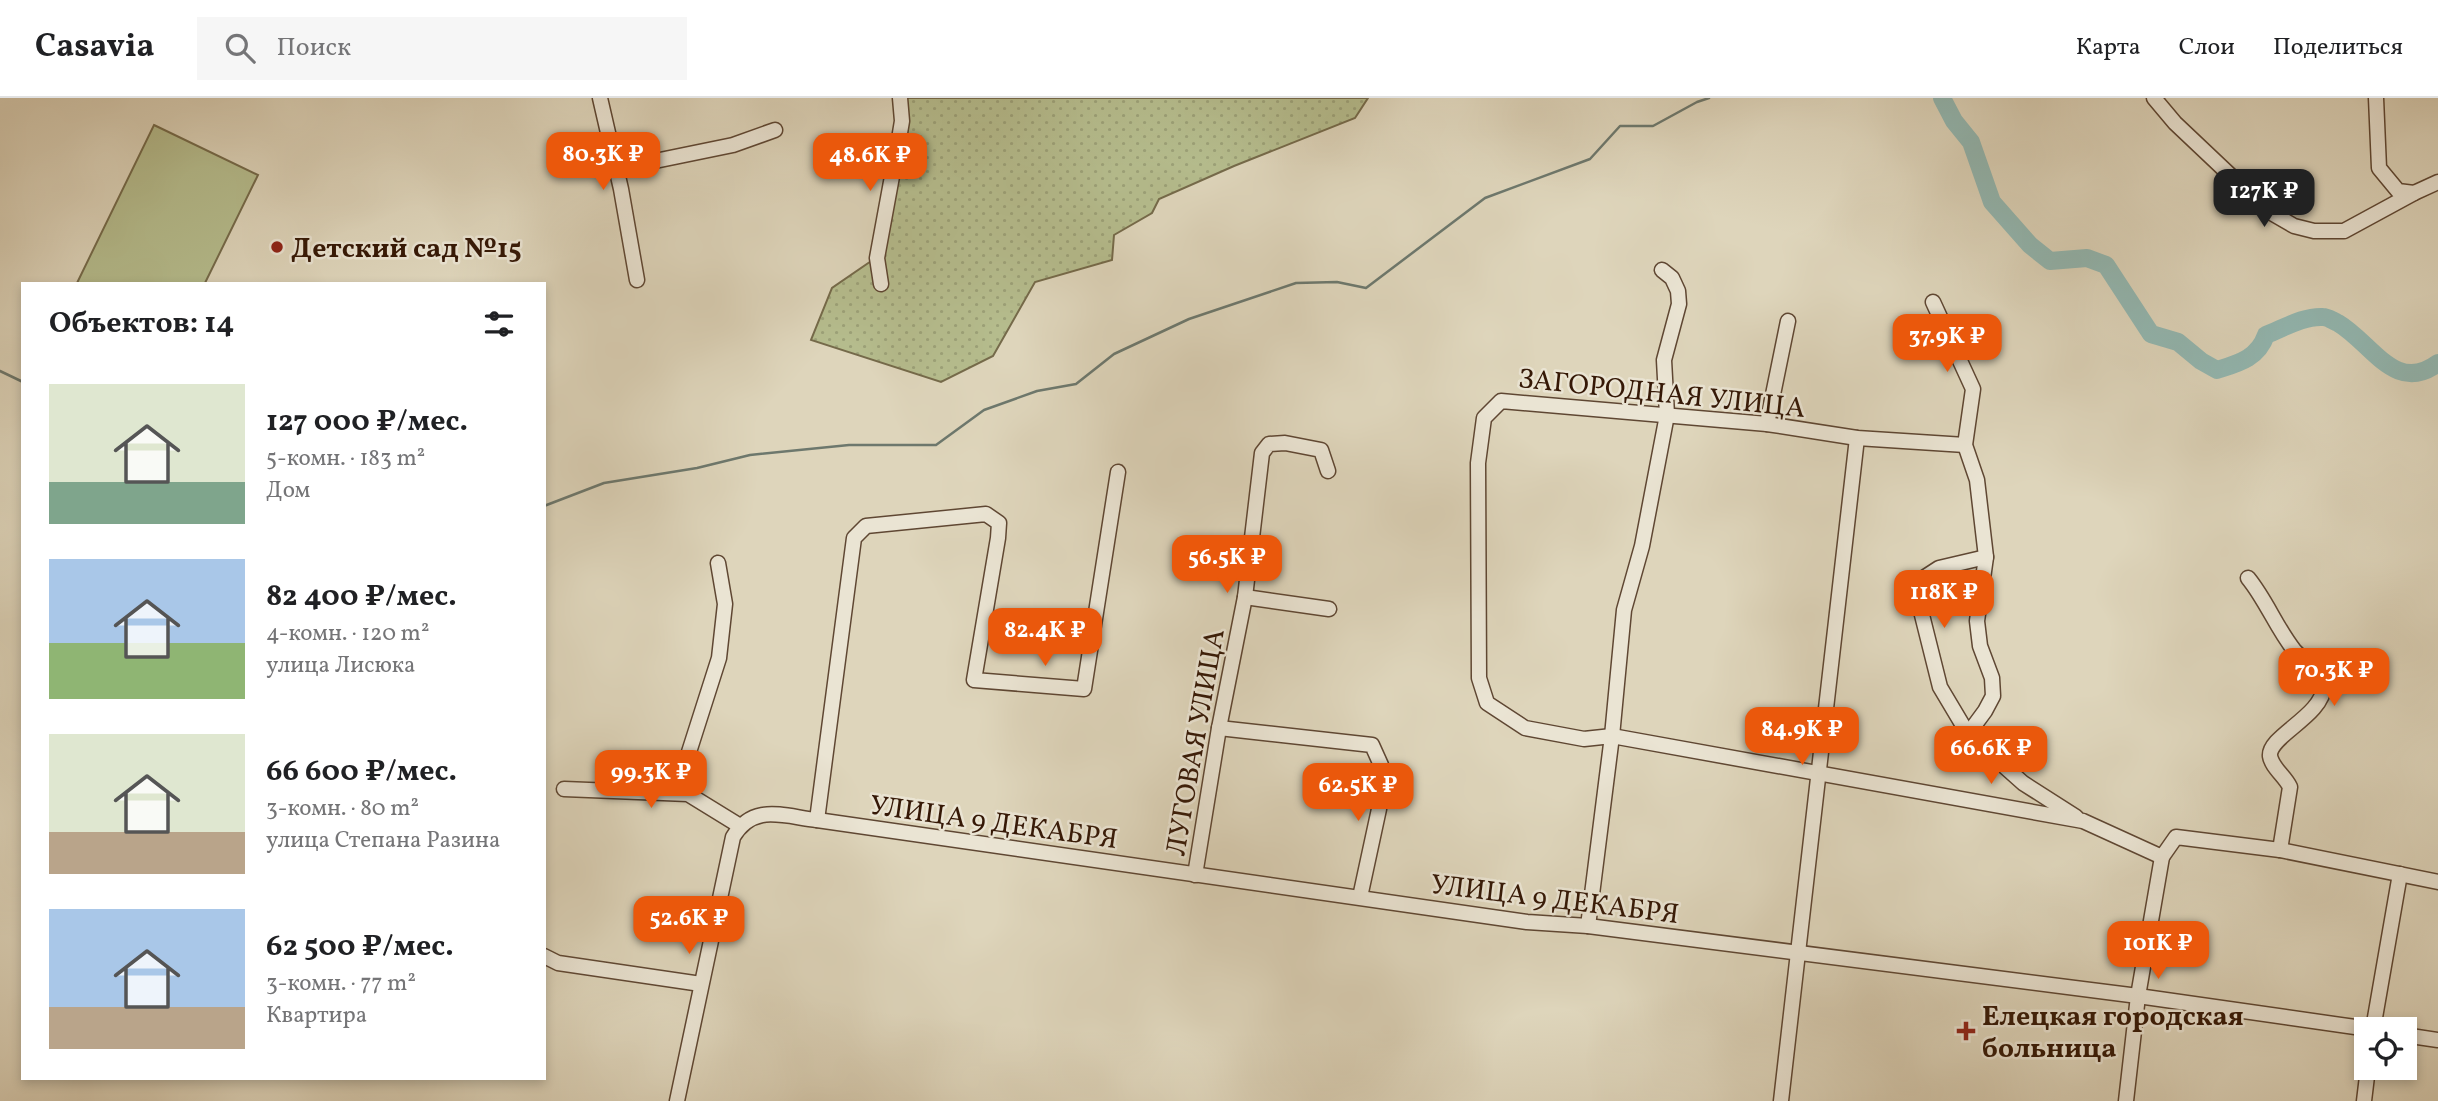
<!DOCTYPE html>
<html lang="ru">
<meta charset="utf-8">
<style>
:root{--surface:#fff;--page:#f6f6f6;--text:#202124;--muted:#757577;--line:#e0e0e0;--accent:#ea580c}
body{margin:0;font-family:Vollkorn,serif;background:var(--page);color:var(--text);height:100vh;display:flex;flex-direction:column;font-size:26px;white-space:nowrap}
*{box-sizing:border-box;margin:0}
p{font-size:23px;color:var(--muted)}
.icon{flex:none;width:38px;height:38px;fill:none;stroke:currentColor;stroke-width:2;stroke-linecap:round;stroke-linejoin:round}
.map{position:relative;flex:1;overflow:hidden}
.drawer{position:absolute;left:21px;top:184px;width:525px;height:798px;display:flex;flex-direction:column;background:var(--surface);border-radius:0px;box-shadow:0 4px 10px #0003}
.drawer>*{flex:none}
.fabs{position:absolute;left:2354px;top:919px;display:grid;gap:14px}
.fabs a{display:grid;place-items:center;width:63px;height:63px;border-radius:0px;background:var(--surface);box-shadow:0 4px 10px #0003;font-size:35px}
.price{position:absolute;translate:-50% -60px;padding:0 16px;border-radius:14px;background:var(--accent);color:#fff;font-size:23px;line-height:46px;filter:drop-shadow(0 2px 4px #0008)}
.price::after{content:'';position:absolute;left:50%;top:42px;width:21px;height:16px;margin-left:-10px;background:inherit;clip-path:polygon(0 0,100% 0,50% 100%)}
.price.active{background:#222;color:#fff}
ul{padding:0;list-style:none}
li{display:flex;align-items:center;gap:21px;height:175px;padding:0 28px}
li span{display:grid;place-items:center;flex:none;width:196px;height:140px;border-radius:0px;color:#555}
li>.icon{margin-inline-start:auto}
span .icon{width:84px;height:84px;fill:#fffc;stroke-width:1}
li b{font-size:30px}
h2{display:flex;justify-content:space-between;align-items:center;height:84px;padding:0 28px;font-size:30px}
header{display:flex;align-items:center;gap:42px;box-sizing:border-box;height:98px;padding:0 35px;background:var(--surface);border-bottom:2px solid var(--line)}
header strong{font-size:33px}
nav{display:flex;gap:38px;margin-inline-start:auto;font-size:24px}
.search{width:490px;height:63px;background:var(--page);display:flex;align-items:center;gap:18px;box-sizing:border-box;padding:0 24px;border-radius:0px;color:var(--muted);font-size:26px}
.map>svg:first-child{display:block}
</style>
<header>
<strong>Casavia</strong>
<div class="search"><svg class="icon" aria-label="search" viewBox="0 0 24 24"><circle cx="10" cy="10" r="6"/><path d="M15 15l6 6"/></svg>Поиск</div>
<nav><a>Карта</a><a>Слои</a><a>Поделиться</a></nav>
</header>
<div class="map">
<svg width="2438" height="1003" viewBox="0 0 2438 1003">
<defs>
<pattern id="park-dots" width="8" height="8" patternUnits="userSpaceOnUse" patternTransform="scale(1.75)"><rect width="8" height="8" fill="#b5bc8d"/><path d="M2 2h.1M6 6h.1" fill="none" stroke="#9ca178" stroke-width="1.8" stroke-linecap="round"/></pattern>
</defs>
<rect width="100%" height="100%" fill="#ded5bb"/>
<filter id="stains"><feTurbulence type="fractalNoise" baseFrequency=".00286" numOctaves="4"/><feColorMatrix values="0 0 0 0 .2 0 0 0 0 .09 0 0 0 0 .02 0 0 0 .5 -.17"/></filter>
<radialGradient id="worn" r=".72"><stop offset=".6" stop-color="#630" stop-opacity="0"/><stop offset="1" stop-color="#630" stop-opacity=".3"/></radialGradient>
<path fill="url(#park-dots)" stroke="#756a4a" stroke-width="2" d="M 900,0 L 1368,0 L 1355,20 L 1234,68 L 1159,101 L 1152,115 L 1114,137 L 1112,162 L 1035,184 L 993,258 L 941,284 L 811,242 L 832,190 L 877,159 Z"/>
<path fill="#b5bc8d" stroke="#756a4a" stroke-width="2" d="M 154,27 L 258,77 L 205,185 L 77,185 Z"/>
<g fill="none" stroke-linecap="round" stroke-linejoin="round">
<g stroke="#6d786d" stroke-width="2.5">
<path d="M 0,273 L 23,284"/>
<path d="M 544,408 L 604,385 L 697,370 L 750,357 L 849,347 L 936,347 L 984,312 L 1037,293 L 1076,286 L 1114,256 L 1189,221 L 1296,185 L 1337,184 L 1366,190 L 1485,100 L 1590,61 L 1620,28 L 1653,28 L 1697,4 L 1709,0"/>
</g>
<path stroke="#93b8b2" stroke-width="18" d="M 1942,0 L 1954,23 L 1971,44 L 1992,104 L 2030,147 L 2050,163 L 2087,160 L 2106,167 L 2151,236 L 2178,244 L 2201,263 L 2217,272 C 2239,265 2258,260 2266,237 C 2284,230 2303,218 2323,219 C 2328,219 2333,223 2338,225 C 2372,245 2395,297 2438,265"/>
<g stroke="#5f4733" stroke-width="17">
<g id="minor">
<path d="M 600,0 L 621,91 L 637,182"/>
<path d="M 2154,0 L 2175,25 L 2268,113 L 2294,128 L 2314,133 L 2344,133 L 2414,95"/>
<path d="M 2376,0 L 2379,70 L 2398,93 L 2414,95 L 2438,84"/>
<path d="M 616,71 L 733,47 L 775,32"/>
<path d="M 881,186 L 877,160 L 900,35 L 902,23 L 900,0"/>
<path d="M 1933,204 L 1973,291 L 1965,347 L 1977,382 L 1986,459 L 1939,470 L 1919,483 L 1918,501 L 1940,589 L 1968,636 L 2023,685 L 2076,719"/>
<path d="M 1767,326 L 1788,223"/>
<path d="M 1965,347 L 1857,340 L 1767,326 L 1501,303 L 1484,320 L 1478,365 L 1479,580 L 1487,605 L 1525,630 L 1584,641 L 1612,638 L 2083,723 L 2162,759 L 2176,739 L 2280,752 L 2438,784"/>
<path d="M 2248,480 C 2266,502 2276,529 2294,552 C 2303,563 2324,572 2324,588 C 2323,618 2268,638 2270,658 C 2272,670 2285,678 2290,689 L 2280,752"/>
<path d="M 1245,499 L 1329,511"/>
<path d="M 1219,630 L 1372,647 L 1381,667 L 1379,711 L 1360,799"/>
<path d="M 1968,636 L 1985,613 L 1993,598 L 1992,580 L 1980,548 L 1977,523 L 1986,459"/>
<path d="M 564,691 L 688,696 L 740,728"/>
<path d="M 688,696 L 689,654 L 719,560 L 725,506 L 718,465"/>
<path d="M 817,722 L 854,440 L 866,428 L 986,416 L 999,425 L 998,440 L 974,582 L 1084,591 L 1118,374"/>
<path d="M 1195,777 L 1219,630 L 1245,499 L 1262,355 L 1269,346 L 1285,345 L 1321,352 L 1328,373"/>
<path d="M 1588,828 L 1612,638 L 1624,512 L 1642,448 L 1667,317 L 1664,262 L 1679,206 L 1678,193 L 1672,180 L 1662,172"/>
<path d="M 544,858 L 558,865 L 701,886"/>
<path d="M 2373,931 L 2400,776"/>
<path d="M 2404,937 L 2438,942"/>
<path d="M 677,1003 L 733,739 C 753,705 782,718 817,722 L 1527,824 L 1588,828 L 2138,898 L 2369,931"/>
<path d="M 1781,1003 L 1857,340"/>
<path d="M 2126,1003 L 2138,898 L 2162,759"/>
<path d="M 2364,1003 L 2368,970"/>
</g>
</g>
<use href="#minor" stroke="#eae4d3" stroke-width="14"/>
</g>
<g fill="#8f2418" stroke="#eae4d3" stroke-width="2.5">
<circle cx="277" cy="149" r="7"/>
<path d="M1962.5 922.5h7v7h7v7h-7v7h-7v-7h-7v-7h7z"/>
</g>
<g text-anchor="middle" stroke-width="5" stroke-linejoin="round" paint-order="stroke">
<g font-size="28" font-weight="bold" fill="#351806" stroke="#eae4d3" text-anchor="start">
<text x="291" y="159">Детский сад №15</text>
<text x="1982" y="927">Елецкая городская<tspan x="1982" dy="32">больница</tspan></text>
</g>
<g font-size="28" fill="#351806" stroke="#eae4d3">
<text transform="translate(1662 294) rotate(6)" y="10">ЗАГОРОДНАЯ УЛИЦА</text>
<text transform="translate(1194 644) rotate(-80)" y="10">ЛУГОВАЯ УЛИЦА</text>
<text transform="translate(994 723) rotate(8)" y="10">УЛИЦА 9 ДЕКАБРЯ</text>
<text transform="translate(1555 800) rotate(7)" y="10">УЛИЦА 9 ДЕКАБРЯ</text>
</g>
</g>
<rect width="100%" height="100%" filter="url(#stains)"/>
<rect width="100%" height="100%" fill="url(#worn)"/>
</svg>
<div class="fabs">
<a><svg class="icon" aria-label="locate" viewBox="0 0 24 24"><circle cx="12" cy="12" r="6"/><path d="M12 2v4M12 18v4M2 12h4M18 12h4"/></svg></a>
</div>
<b class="price" style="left:603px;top:94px">80.3K ₽</b>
<b class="price" style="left:870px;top:95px">48.6K ₽</b>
<b class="price active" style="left:2264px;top:131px">127K ₽</b>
<b class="price" style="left:1947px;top:276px">37.9K ₽</b>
<b class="price" style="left:1227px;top:497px">56.5K ₽</b>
<b class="price" style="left:1944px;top:532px">118K ₽</b>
<b class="price" style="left:1045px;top:570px">82.4K ₽</b>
<b class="price" style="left:2334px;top:610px">70.3K ₽</b>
<b class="price" style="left:1802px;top:669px">84.9K ₽</b>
<b class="price" style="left:1991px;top:688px">66.6K ₽</b>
<b class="price" style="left:651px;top:712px">99.3K ₽</b>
<b class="price" style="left:1358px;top:725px">62.5K ₽</b>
<b class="price" style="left:689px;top:858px">52.6K ₽</b>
<b class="price" style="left:2158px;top:883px">101K ₽</b>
<section class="drawer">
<h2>Объектов: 14<svg class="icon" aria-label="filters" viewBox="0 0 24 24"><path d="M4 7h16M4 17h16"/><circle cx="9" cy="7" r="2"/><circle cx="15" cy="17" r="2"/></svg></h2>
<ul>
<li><span style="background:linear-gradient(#dfe7d0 70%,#7fa58c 0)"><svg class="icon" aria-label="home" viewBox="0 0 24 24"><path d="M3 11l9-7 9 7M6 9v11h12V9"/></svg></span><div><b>127 000 ₽/мес.</b><p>5-комн. · 183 m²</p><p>Дом</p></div></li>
<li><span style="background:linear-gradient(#a9c7e8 60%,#8fb573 0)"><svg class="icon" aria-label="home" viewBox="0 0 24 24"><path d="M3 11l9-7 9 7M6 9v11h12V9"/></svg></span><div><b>82 400 ₽/мес.</b><p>4-комн. · 120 m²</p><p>улица Лисюка</p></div></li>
<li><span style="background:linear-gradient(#dfe7d0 70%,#b9a48a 0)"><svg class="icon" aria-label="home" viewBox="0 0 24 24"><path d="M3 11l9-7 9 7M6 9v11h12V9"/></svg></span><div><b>66 600 ₽/мес.</b><p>3-комн. · 80 m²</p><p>улица Степана Разина</p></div></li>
<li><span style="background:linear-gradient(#a9c7e8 70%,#b9a48a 0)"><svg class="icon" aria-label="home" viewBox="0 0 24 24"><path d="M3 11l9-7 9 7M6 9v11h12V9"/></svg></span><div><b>62 500 ₽/мес.</b><p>3-комн. · 77 m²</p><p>Квартира</p></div></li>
</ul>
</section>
</div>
